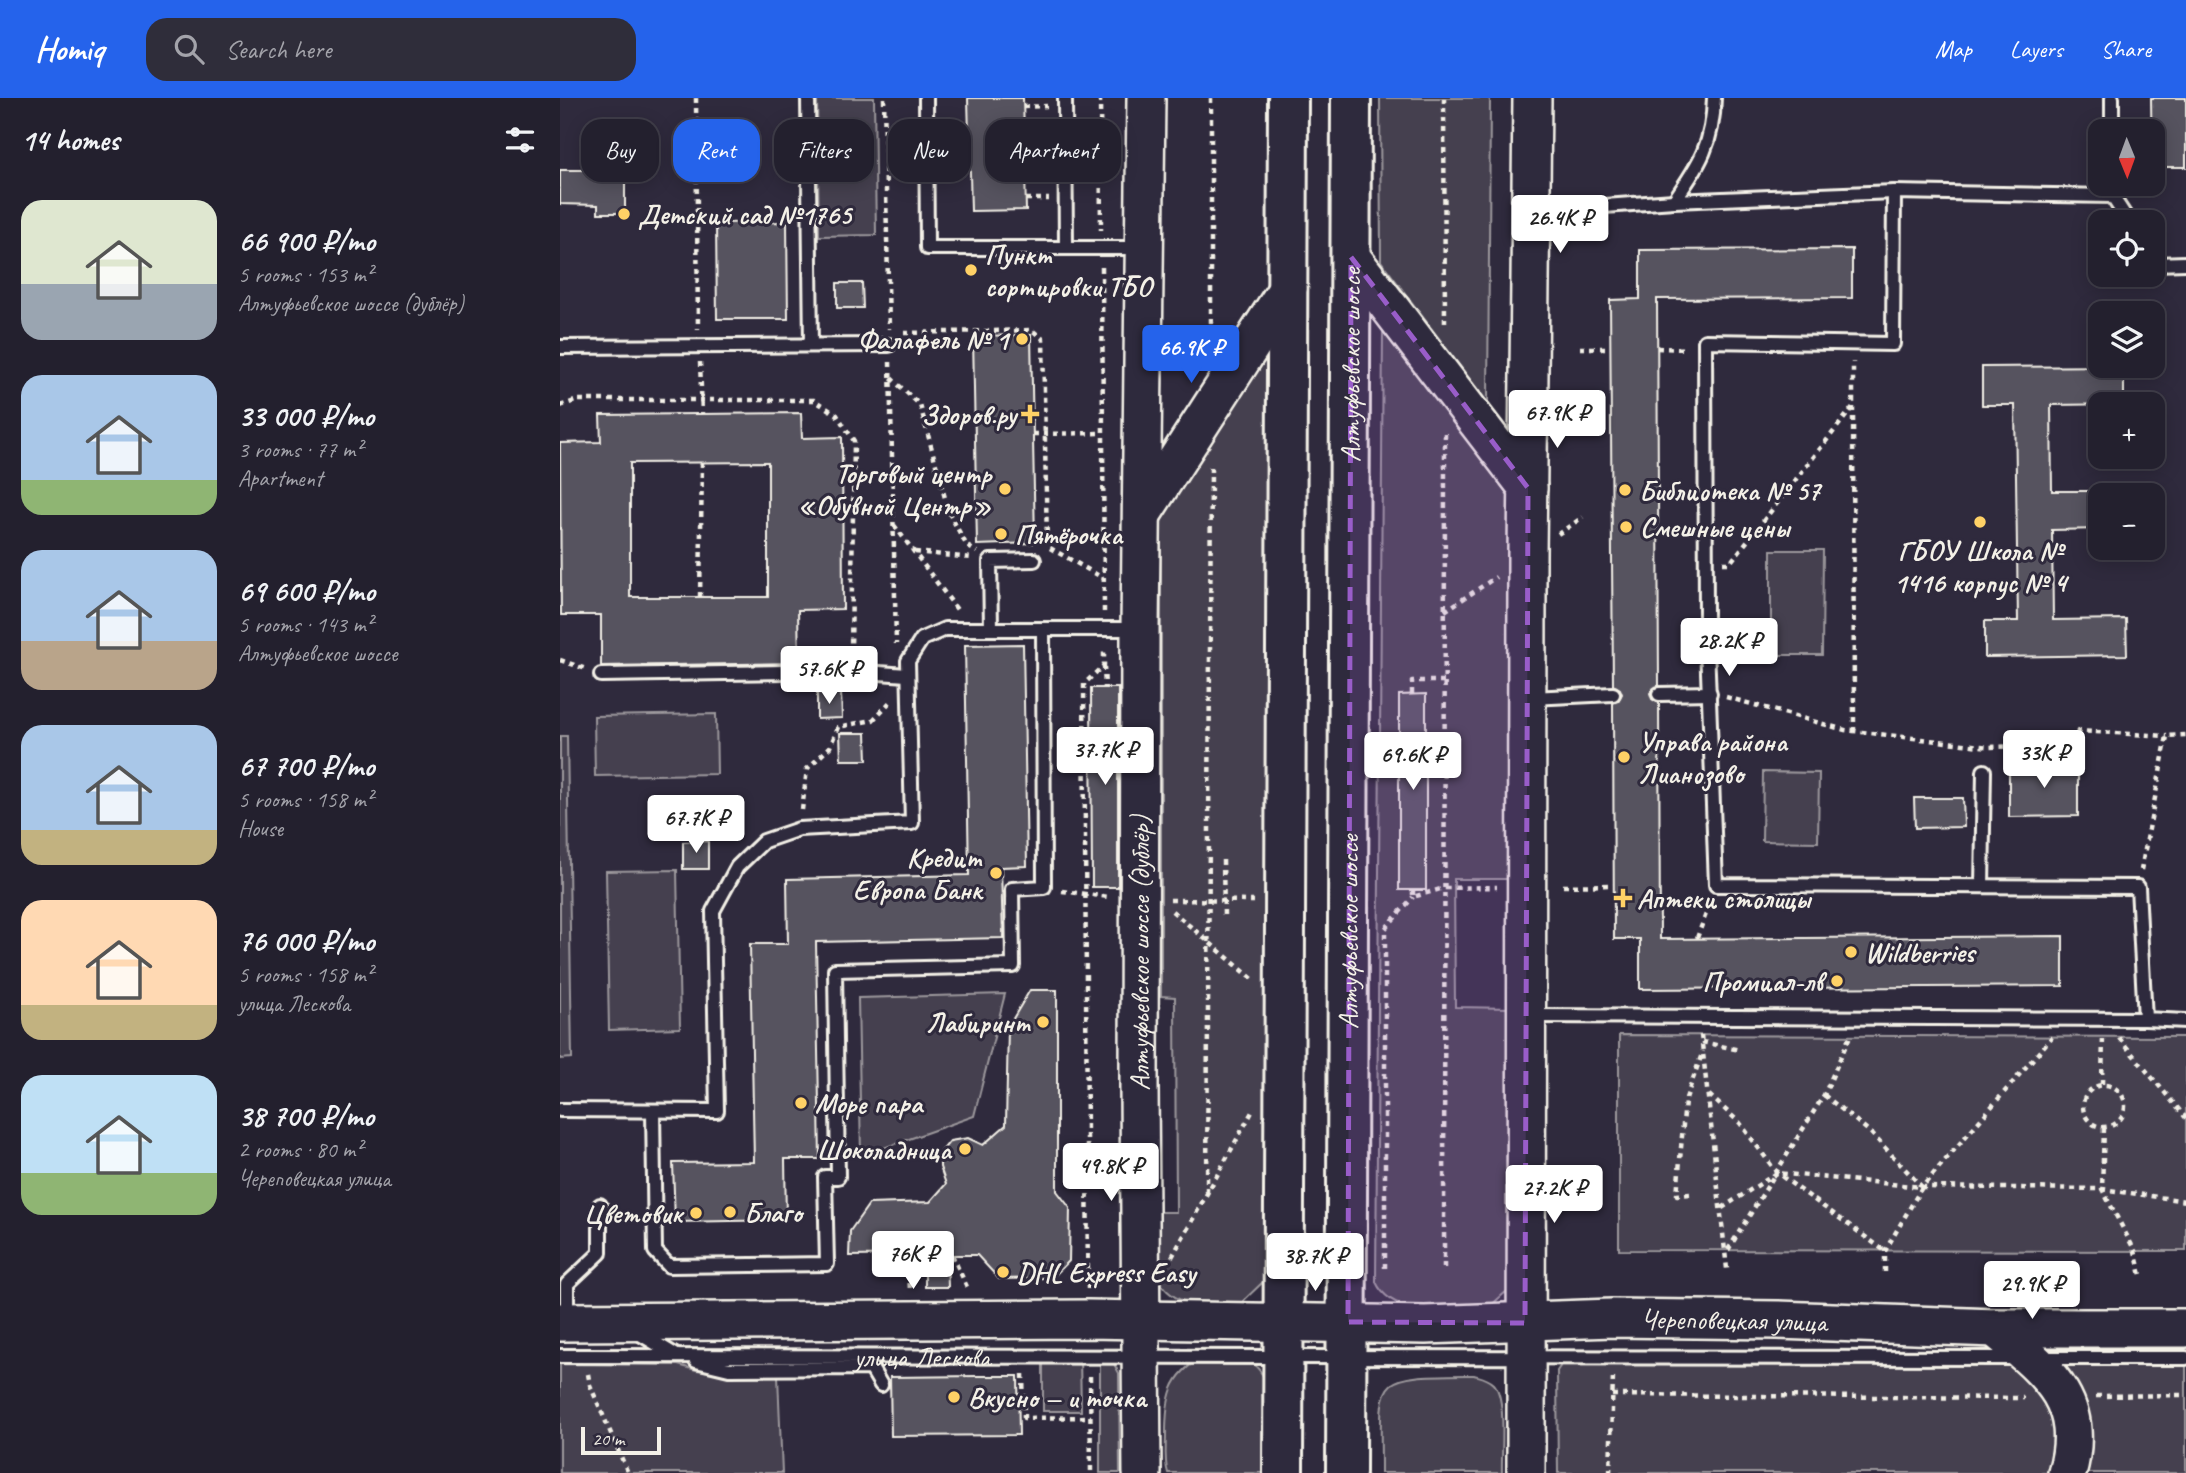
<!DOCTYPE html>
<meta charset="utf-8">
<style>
:root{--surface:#23202e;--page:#2f2d3a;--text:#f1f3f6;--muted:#a3a3aa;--line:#403e4a;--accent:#2563eb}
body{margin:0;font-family:Caveat,sans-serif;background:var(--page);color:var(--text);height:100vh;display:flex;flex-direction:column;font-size:26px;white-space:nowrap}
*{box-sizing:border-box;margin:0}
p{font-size:23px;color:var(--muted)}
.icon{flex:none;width:38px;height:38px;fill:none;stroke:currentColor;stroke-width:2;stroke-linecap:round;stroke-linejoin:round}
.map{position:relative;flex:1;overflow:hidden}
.panel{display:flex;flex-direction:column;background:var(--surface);width:560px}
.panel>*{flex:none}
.hud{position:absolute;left:21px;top:21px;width:665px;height:63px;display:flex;gap:14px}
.needle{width:46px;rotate:179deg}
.buttons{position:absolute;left:1528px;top:21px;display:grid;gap:14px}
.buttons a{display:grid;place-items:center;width:77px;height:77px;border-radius:14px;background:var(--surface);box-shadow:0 4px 18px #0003,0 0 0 2px var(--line);font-size:35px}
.scale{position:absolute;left:21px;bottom:18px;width:80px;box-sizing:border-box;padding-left:7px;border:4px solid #f4f1e8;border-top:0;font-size:19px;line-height:24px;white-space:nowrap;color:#f4f1e8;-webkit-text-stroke:5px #2f2a3d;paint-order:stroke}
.price{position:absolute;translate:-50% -60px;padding:0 16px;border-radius:7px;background:#fff;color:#222;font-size:23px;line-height:46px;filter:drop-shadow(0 2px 4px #0008)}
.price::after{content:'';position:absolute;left:50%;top:42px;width:21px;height:16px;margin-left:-10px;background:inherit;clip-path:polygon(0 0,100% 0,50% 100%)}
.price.current{background:var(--accent);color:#fff}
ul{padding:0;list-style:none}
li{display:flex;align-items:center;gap:21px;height:175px;padding:0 21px}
li span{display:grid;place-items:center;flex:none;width:196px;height:140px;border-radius:21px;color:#555}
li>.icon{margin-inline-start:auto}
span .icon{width:84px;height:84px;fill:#fffc;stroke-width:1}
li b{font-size:30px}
h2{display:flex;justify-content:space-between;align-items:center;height:84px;padding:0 21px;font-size:30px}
.tag{padding:0 24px;border-radius:21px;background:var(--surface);box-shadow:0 4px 18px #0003,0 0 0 2px var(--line);font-size:24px;line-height:63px}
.tag.current{background:var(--accent);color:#fff}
header{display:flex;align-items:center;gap:42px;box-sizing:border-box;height:98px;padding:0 35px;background:var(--accent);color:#fff}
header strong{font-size:33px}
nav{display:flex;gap:38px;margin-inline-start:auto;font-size:24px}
.search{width:490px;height:63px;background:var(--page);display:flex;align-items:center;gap:18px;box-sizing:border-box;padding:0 24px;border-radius:21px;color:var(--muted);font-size:26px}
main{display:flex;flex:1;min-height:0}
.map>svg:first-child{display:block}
</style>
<header>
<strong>Homiq</strong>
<div class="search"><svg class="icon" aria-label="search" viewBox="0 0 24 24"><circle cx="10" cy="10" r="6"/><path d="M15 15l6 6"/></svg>Search here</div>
<nav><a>Map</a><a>Layers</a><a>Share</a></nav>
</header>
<main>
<section class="panel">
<h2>14 homes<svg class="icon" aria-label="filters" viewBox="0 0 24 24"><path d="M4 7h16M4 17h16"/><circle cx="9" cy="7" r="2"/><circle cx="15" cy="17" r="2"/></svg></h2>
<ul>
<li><span style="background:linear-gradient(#dfe7d0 60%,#9aa5b1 0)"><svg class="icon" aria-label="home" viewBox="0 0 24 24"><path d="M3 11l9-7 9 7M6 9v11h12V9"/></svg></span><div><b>66 900 ₽/mo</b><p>5 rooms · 153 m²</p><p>Алтуфьевское шоссе (дублёр)</p></div></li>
<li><span style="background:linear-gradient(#a9c7e8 75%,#8fb573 0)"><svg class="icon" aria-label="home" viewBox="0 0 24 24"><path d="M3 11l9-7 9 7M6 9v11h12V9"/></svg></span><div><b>33 000 ₽/mo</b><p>3 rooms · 77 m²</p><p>Apartment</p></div></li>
<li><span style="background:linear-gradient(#a9c7e8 65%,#b9a48a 0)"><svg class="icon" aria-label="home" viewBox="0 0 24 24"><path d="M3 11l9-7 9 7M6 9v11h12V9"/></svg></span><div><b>69 600 ₽/mo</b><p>5 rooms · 143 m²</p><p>Алтуфьевское шоссе</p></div></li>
<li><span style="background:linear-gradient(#a9c7e8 75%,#c2b280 0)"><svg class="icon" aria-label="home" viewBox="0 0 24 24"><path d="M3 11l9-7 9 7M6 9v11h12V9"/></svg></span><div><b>67 700 ₽/mo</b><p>5 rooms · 158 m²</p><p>House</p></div></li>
<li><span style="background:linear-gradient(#ffd9b3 75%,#c2b280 0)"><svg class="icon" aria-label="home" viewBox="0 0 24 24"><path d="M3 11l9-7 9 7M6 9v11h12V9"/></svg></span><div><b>76 000 ₽/mo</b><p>5 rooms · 158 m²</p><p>улица Лескова</p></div></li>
<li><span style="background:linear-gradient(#bfe0f5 70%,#8fb573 0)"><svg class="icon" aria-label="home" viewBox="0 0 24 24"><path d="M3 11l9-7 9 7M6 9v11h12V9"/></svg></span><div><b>38 700 ₽/mo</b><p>2 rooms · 80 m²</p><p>Череповецкая улица</p></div></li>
</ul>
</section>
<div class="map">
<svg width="1626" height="1375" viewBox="0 0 1626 1375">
<rect width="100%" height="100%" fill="#2f2a3d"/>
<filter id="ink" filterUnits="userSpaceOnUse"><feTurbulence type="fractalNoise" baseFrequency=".0143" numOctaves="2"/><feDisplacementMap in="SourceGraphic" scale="14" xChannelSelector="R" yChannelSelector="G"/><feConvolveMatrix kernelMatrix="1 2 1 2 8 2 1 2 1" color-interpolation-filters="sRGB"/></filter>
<g filter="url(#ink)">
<g fill="#454050" stroke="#9c989c" stroke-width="2">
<path d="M 257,0 L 314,0 L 316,137 L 259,138 Z"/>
<path d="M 820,0 L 930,0 L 928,306 L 821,163 Z"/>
<path d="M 823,229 L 954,405 L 952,781 L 894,781 L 895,909 L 952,910 L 948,1192 L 929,1209 C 893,1209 834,1223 816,1184 Z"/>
<path d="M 707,254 L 705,1182 L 679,1207 C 647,1207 616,1212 598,1181 L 599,1114 L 616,1114 L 615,899 L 601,898 L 601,423 L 602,411 Z"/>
<path d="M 1211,452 L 1263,452 L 1262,557 L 1211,557 Z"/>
<path d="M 156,616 L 157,676 L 35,678 L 34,618 Z"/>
<path d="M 0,638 L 7,638 L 12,960 L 0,961 Z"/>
<path d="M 1203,674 L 1259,675 L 1258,744 L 1202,743 Z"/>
<path d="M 117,772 L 120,930 L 49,932 L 46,773 Z"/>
<path d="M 445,896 L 414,1018 L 301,1058 L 298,900 Z"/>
<path d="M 1059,937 L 1626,939 L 1626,1153 L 1059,1152 Z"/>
<path d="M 1011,1252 L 1411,1255 C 1428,1260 1454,1265 1467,1278 C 1496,1307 1501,1338 1490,1375 L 998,1375 L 997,1273 Z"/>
<path d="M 1496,1256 L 1626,1256 L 1626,1375 L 1524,1375 C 1541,1330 1521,1292 1496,1256 Z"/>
<path d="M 520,1257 L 521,1313 L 483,1313 L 483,1264 Z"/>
<path d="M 540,1258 L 554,1266 L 559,1275 L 560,1375 L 540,1375 Z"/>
<path d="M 643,1259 C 671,1261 698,1254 706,1287 L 704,1375 L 608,1375 C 604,1363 606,1349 606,1337 C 606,1301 609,1277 643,1259 Z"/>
<path d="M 0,1266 L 118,1267 L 136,1272 L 218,1278 L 222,1375 L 0,1375 Z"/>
<path d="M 914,1277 C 921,1279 928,1280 934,1286 C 947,1301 941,1354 942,1375 L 821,1375 C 821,1275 811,1278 914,1277 Z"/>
</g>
<g fill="#56525f" stroke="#f4f1e8" stroke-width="2" fill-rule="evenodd">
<path d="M 408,0 L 463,0 L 466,112 L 411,113 Z"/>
<path d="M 1591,0 L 1626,0 L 1626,69 L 1592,69 Z"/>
<path d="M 0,72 L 65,72 L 65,115 L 38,115 L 38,107 L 0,106 Z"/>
<path d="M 227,124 L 228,221 L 157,221 L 156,125 Z"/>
<path d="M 1292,151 L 1292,200 L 1097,201 L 1099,587 L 1090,595 L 1092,601 L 1099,605 L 1100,841 L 1503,838 L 1503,888 L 1080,891 L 1080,841 L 1054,841 L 1053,605 L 1058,603 L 1062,596 L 1060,591 L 1053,587 L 1050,202 L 1080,201 L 1080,152 Z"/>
<path d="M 277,185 L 302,185 L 303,210 L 277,210 Z"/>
<path d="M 471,237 L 475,445 L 417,447 L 413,238 Z"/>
<path d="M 1564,268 L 1564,306 L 1491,307 L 1492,393 L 1540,393 L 1540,431 L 1492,432 L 1493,522 L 1566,521 L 1567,557 L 1425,559 L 1425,523 L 1458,523 L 1455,307 L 1422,307 L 1422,269 Z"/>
<path d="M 241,315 L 242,340 L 282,339 L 283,511 L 238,512 L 239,565 L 41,568 L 41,517 L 1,517 L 0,345 L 41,344 L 40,317 ZM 208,364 L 208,499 L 70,499 L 70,365 Z"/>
<path d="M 463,546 L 467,768 L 441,769 L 443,840 L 256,844 L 260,1061 L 225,1061 L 226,1122 L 115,1124 L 113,1065 L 194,1064 L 190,846 L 228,846 L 227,781 L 409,777 L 405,547 Z"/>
<path d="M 531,590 L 558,590 L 558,789 L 532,789 Z"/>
<path d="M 281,594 L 282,620 L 257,621 L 257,595 Z"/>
<path d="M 866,596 L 866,792 L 839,792 L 839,597 Z"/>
<path d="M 280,635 L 306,635 L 307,662 L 281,662 Z"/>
<path d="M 1518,666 L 1518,718 L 1449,719 L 1449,667 Z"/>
<path d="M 1354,700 L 1403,700 L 1404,729 L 1355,730 Z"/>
<path d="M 148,743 L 148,771 L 123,771 L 123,744 Z"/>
<path d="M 470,892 L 497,892 L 497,1093 L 510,1110 L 509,1163 L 492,1180 L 439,1181 L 417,1157 L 387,1157 L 388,1189 L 365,1189 L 365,1157 L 289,1158 L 290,1133 L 309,1106 L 370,1104 L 386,1086 L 380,1069 L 380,1055 L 390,1043 L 408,1040 L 423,1047 L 446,1027 L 448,929 Z"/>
<path d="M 418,1278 L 458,1278 L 459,1337 L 331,1338 L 330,1279 Z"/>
</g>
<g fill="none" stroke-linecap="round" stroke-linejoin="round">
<g stroke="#f4f1e8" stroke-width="18">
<g id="lane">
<path d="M 248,0 L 251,247"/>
<path d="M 366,0 L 367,150 L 582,150"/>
<path d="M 505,0 L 506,150"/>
<path d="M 1552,33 L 1552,0"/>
<path d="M 1334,94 L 1333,246 L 1145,243 L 1146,521 L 1156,787 L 1578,789 L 1585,921 L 1626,923"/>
<path d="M 1114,103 C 1140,65 1153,46 1154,0"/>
<path d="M 975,113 L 1114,103 L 1334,94 L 1552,98 L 1569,124"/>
<path d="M 1592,162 L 1595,166 L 1626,165"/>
<path d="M 0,249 L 329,247"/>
<path d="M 431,531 L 430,463 L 474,462"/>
<path d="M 41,577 L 291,573 L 347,577"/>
<path d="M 1099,596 L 1150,595"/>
<path d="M 971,600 L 1053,596"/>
<path d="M 1422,788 L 1424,673"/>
<path d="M 969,918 L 1585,921"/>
<path d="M 0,1012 L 157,1013 L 153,813 L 177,769 L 204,743 L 239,731 L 352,725 L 348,563 L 362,541 L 385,531 L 576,531"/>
<path d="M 93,1013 L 95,1153 L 109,1168 L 267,1166 L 265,1079 L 278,1079 L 275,872 L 453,868 L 452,791 L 484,789 L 483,531"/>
<path d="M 7,1220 L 7,1186 L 40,1155 L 40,1107"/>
<path d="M 77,1234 L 115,1257"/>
<path id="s1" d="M 0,1258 L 1458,1260"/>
<path d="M 1479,1260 L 1626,1260"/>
<path d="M 136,1263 L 169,1271 L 311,1270 L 321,1287"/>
</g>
</g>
<g stroke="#f4f1e8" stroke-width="42">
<g id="secondary">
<path d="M 791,159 L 968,390"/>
<path d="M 582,416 L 728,190"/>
<path id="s2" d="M 0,1224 L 528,1221 L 865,1227 L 1052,1220 L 1218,1222 L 1435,1230 L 1626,1230"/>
<path d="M 1435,1230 C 1486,1273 1528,1302 1507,1375"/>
<path id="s3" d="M 582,1375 L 579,989 L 580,531 L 586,0"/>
<path d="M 966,1375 L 967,457 L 972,0"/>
</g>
</g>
<g stroke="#f4f1e8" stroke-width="44">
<g id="primary">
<path d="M 723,1375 L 728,0"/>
<path id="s4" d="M 786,1375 L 791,0"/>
</g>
</g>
<g stroke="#f4f1e8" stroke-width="4.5" stroke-dasharray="5 5" stroke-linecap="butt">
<path d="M 136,0 L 138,231"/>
<path d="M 324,0 L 329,231"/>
<path d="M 540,0 L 541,132"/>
<path d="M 651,0 L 651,251"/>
<path d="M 884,0 L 885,228"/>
<path d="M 463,9 L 487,8"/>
<path d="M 464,24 L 487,23"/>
<path d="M 464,50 L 488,49"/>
<path d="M 465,79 L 489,79"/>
<path d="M 466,101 L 489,101"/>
<path d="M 542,169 L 544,514"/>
<path d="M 344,235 L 472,232 L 483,241 L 487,447"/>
<path d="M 1020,250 L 1051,250"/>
<path d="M 1097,250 L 1127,251"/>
<path d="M 140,264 L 142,316"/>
<path d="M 330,264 L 336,546"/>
<path d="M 331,280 L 360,307 L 389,415 L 407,448 L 417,454"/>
<path d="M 0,308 L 18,302 L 254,302 L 277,317 L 294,343 L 291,554"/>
<path d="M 1293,309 L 1294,632"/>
<path d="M 473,336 L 543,335"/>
<path d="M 334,427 L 398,513"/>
<path d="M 998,436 L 1023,419"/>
<path d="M 490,450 L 543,480"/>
<path d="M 355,454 L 412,460"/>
<path d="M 1163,465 L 1170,465 L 1293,309 L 1293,264"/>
<path d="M 140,499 L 142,365"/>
<path d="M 885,513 L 936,479"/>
<path d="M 0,562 L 26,571"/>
<path d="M 544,568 L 545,590"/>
<path d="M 852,596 L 852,583 L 885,583"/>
<path d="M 1166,599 L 1285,632 L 1429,649 L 1500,647 L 1519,633 L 1607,638"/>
<path d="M 242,712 L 247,671 L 270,649 L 278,629 L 313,622 L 330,604"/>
<path d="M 663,762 L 664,818"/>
<path d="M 1581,772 L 1607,638 L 1626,637"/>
<path d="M 1003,788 L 1054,787"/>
<path d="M 853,792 L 853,799 L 884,790 L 937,789"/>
<path d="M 502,793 L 549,799"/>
<path d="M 610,802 L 694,803"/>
<path d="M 612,813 L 694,882"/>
<path d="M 1137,840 L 1150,805"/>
<path d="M 1141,937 L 1167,1171"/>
<path d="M 1559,940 L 1626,1020"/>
<path d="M 1142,944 L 1180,952"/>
<path d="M 1542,986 L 1543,938"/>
<circle cx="1544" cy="1008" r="21"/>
<path d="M 1149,997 L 1180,1025 L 1217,1075 L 1325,1153"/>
<path d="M 1264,997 L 1310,1034 L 1362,1089"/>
<path d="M 1544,1030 L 1542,1091 L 1575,1153 L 1581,1177"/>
<path d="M 647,1094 L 651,368"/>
<path d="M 1130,1096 L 1117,1097 L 1125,1003 L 1143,953"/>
<path d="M 1162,1110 L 1217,1075 L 1362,1089 L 1542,1091 L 1626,1103"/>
<path d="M 1168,1152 L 1264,997 L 1290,938"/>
<path d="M 340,1157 L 349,1175 L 350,1192"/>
<path d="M 392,1157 L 408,1191"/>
<path d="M 612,1159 L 692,1014"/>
<path d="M 825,1170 L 825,831 L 853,799"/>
<path d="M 884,1170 L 885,334"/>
<path d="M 1325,1174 L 1325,1153 L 1362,1089 L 1492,939"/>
<path d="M 528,1191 L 524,586 L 544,567 L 544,550"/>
<path d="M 28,1276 L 30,1287 L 68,1375"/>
<path d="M 463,1276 L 464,1320 L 531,1319"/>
<path d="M 530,1278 L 531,1375"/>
<path d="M 1052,1297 L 1464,1300"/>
<path d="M 1536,1298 L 1626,1297"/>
<path d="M 1050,1375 L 1053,1278"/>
</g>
<use href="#lane" stroke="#2f2a3d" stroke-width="12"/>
<use href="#secondary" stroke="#2f2a3d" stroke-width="37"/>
<use href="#primary" stroke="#2f2a3d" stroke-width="38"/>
</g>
</g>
<path fill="#995dc9" fill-opacity="0.2" stroke="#995dc9" stroke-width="5" stroke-dasharray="14 9" stroke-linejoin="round" d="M 791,159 L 968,390 L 965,1225 L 788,1224 Z"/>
<g fill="#ffd166" stroke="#2f2a3d" stroke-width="2.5">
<circle cx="64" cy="116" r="7"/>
<circle cx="411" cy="172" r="7"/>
<circle cx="462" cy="241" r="7"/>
<path d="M466.5 305.5h7v7h7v7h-7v7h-7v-7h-7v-7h7z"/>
<circle cx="445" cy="391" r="7"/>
<circle cx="1065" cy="392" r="7"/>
<circle cx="1420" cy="424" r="7"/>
<circle cx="1066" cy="429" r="7"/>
<circle cx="441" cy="436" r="7"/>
<circle cx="1064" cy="659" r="7"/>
<circle cx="436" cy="775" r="7"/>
<path d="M1059.5 789.5h7v7h7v7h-7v7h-7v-7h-7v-7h7z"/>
<circle cx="1291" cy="854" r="7"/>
<circle cx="1277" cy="883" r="7"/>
<circle cx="483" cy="924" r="7"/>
<circle cx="241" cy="1005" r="7"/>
<circle cx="405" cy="1051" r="7"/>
<circle cx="170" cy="1114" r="7"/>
<circle cx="136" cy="1115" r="7"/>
<circle cx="443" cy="1174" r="7"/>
<circle cx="394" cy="1299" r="7"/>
</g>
<g text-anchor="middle" stroke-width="6" stroke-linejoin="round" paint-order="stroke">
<g font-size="28" font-weight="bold" fill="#f4f1e8" stroke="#2f2a3d" text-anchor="start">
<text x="78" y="126">Детский сад №1765</text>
<text x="425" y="166">Пункт<tspan x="425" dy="32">сортировки ТБО</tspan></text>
<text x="448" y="251" text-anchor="end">Фалафель № 1</text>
<text x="456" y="326" text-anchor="end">Здоров.ру</text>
<text x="431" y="385" text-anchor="end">Торговый центр<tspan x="431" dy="32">«Обувной Центр»</tspan></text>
<text x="1079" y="402">Библиотека № 57</text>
<text x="1080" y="439">Смешные цены</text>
<text x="455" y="446">Пятёрочка</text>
<text x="1420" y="462" text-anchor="middle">ГБОУ Школа №<tspan x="1420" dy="32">1416 корпус № 4</tspan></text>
<text x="1078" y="653">Управа района<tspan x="1078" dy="32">Лианозово</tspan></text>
<text x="422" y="769" text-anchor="end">Кредит<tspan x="422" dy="32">Европа Банк</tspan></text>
<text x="1077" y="810">Аптеки столицы</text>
<text x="1305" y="864">Wildberries</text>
<text x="1263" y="893" text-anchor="end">Промиал-лв</text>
<text x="469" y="934" text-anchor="end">Лабиринт</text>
<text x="255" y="1015">Море пара</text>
<text x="391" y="1061" text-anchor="end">Шоколадница</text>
<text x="184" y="1124">Благо</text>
<text x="122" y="1125" text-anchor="end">Цветовик</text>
<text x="457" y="1184">DHL Express Easy</text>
<text x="408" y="1309">Вкусно — и точка</text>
</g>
<g font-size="28" fill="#f4f1e8" stroke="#2f2a3d">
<text dy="10" stroke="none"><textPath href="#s4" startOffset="1108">Алтуфьевское шоссе</textPath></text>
<text dy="10" stroke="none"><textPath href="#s4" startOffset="541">Алтуфьевское шоссе</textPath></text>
<text dy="10" stroke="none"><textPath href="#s3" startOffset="520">Алтуфьевское шоссе (дублёр)</textPath></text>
<text dy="10" stroke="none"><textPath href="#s2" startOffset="1174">Череповецкая улица</textPath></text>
<text dy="10" stroke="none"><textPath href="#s1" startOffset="362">улица Лескова</textPath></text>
</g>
</g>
</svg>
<div class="buttons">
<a><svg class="needle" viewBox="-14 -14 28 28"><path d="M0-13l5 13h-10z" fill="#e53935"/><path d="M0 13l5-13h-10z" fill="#a3a3aa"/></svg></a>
<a><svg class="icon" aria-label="locate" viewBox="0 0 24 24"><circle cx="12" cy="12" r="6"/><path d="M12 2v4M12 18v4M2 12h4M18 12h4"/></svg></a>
<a><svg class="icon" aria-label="layers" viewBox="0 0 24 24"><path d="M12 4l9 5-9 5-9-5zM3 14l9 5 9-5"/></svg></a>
<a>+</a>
<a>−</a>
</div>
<div class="scale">20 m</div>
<b class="price" style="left:1000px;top:157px">26.4K ₽</b>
<b class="price current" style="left:631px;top:287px">66.9K ₽</b>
<b class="price" style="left:997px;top:352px">67.9K ₽</b>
<b class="price" style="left:1169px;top:580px">28.2K ₽</b>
<b class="price" style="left:269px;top:608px">57.6K ₽</b>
<b class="price" style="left:545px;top:689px">37.7K ₽</b>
<b class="price" style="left:1484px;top:692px">33K ₽</b>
<b class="price" style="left:853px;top:694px">69.6K ₽</b>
<b class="price" style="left:136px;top:757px">67.7K ₽</b>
<b class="price" style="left:551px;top:1105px">49.8K ₽</b>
<b class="price" style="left:994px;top:1127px">27.2K ₽</b>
<b class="price" style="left:353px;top:1193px">76K ₽</b>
<b class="price" style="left:755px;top:1195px">38.7K ₽</b>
<b class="price" style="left:1472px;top:1223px">29.9K ₽</b>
<div class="hud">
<a class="tag">Buy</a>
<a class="tag current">Rent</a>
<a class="tag">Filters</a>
<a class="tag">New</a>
<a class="tag">Apartment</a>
</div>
</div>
</main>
